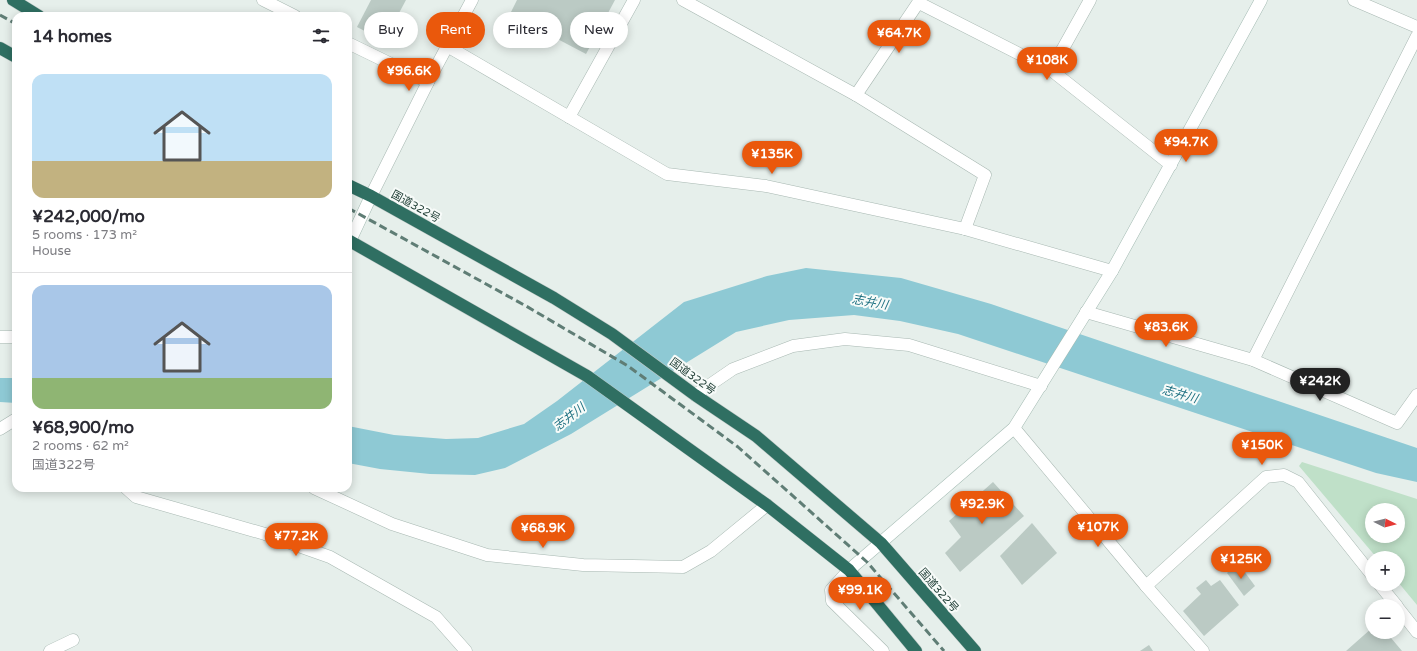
<!DOCTYPE html>
<meta charset="utf-8">
<style>
:root{--surface:#fff;--page:#f7f7f7;--text:#2b2b33;--muted:#7c7c81;--line:#e1e1e2;--accent:#ea580c}
body{margin:0;font-family:"Varela Round","Noto Sans JP",sans-serif;background:var(--page);color:var(--text);height:100vh;display:flex;flex-direction:column;font-size:15px;white-space:nowrap}
*{box-sizing:border-box;margin:0}
p{font-size:13px;color:var(--muted)}
.icon{flex:none;width:22px;height:22px;fill:none;stroke:currentColor;stroke-width:2;stroke-linecap:round;stroke-linejoin:round}
.map{position:relative;flex:1;overflow:hidden}
.side{position:absolute;left:12px;top:12px;width:340px;height:480px;display:flex;flex-direction:column;background:var(--surface);border-radius:12px;box-shadow:0 2px 10px #0003}
.side>*{flex:none}
.banner{position:absolute;left:364px;top:12px;width:380px;height:36px;display:flex;gap:8px}
.needle{width:26px;rotate:96deg}
.tools{position:absolute;left:1365px;top:503px;display:grid;gap:8px}
.tools a{display:grid;place-items:center;width:40px;height:40px;border-radius:50%;background:var(--surface);box-shadow:0 2px 10px #0003;font-size:20px}
.price{position:absolute;translate:-50% -34px;padding:0 9px;border-radius:14px;background:var(--accent);color:#fff;font-size:13px;line-height:26px;filter:drop-shadow(0 1px 2px #0008)}
.price::after{content:'';position:absolute;left:50%;top:24px;width:12px;height:9px;margin-left:-6px;background:inherit;clip-path:polygon(0 0,100% 0,50% 100%)}
.price.active{background:#222;color:#fff}
ul{padding:0;list-style:none}
li{display:grid;align-content:center;gap:8px;height:212px;padding:0 20px}
li+li{border-top:1px solid var(--line)}
li span{display:grid;place-items:center;height:124px;border-radius:12px;color:#555}
li>.icon{margin-inline-start:auto}
span .icon{width:72px;height:72px;fill:#fffc;stroke-width:1}
li b{font-size:17px}
h2{display:flex;justify-content:space-between;align-items:center;height:48px;padding:0 20px;font-size:17px}
.tag{padding:0 14px;border-radius:18px;background:var(--surface);box-shadow:0 2px 10px #0003;font-size:14px;line-height:36px}
.tag.active{background:var(--accent);color:#fff}
.map>svg:first-child{display:block}
</style>
<div class="map">
<svg width="1417" height="651" viewBox="0 0 1417 651">
<rect width="100%" height="100%" fill="#e6efeb"/>
<path fill="#bfe0c8" fill-rule="evenodd" d="M 1302,462 L 1417,499 L 1417,605 L 1398,582 L 1398,558 L 1377,558 L 1299,466 ZM 1372,510 L 1398,510 L 1398,536 L 1372,536 Z"/>
<g fill="#8ec9d4">
<path d="M 806,268 L 901,278 L 991,304 L 1417,448 L 1417,482 L 1376,473 L 958,334 L 900,321 L 854,315 L 789,320 L 736,332 L 571,434 L 505,468 L 475,475 L 430,474 L 380,469 L 348,463 L 348,426 L 394,435 L 446,439 L 478,438 L 524,424 L 557,401 L 684,302 L 767,276 Z"/>
<path d="M 0,378 L 16,378 L 16,403 L 0,402 Z"/>
</g>
<g fill="#bbcac4">
<path d="M 371,0 L 406,0 L 384,41 L 357,27 Z"/>
<path d="M 517,0 L 615,0 L 586,54 L 510,14 Z"/>
<path d="M 993,482 L 1024,516 L 960,572 L 945,553 L 961,537 L 949,521 Z"/>
<path d="M 1032,523 L 1057,553 L 1022,585 L 1000,556 Z"/>
<path d="M 1238,563 L 1255,586 L 1244,596 L 1227,573 Z"/>
<path d="M 1206,580 L 1211,586 L 1220,580 L 1239,605 L 1204,636 L 1183,611 L 1201,594 L 1196,588 Z"/>
<path d="M 1372,628 L 1372,632 L 1386,632 L 1402,651 L 1346,651 Z"/>
<path d="M 1149,645 L 1153,651 L 1140,651 Z"/>
</g>
<g fill="none" stroke-linecap="round" stroke-linejoin="round">
<g stroke="#a8b8b2" stroke-width="13">
<path id="lane" d="M 50,651 L 73,640"/>
</g>
<g stroke="#a8b8b2" stroke-width="13">
<g id="street">
<path d="M 263,0 L 295,16"/>
<path d="M 683,0 L 856,95 L 985,175 L 965,229"/>
<path d="M 1354,0 L 1417,27"/>
<path d="M 919,3 L 1051,70 L 1171,165"/>
<path d="M 348,43 L 428,82"/>
<path d="M 447,46 L 667,174 L 766,186 L 965,229 L 1112,271"/>
<path d="M 1051,70 L 1090,0"/>
<path d="M 856,95 L 920,0"/>
<path d="M 569,117 L 634,0"/>
<path d="M 371,196 L 428,82 L 472,0"/>
<path d="M 1086,312 L 1253,360 L 1397,423 L 1417,395"/>
<path d="M 0,337 L 16,337"/>
<path d="M 1253,360 L 1417,36"/>
<path d="M 695,395 L 733,369 L 793,346 L 845,339 L 909,345 L 1041,386"/>
<path d="M 1014,428 L 1146,586 L 1203,651"/>
<path d="M 0,429 L 16,419"/>
<path d="M 126,488 L 136,497 L 265,534 L 330,557 L 436,617 L 466,651"/>
<path d="M 314,488 L 392,524 L 487,555 L 583,565 L 683,567 L 711,551 L 767,505"/>
<path d="M 849,570 L 831,590 L 832,601 L 883,651"/>
<path d="M 1379,584 L 1397,606"/>
<path d="M 1146,586 L 1266,477 L 1284,475 L 1298,482 L 1372,575"/>
<path d="M 1398,608 L 1417,632"/>
</g>
</g>
<g stroke="#a4bbb3" stroke-width="13">
<g id="secondary">
<path d="M 350,241 L 371,196"/>
<path d="M 849,570 L 1014,428 L 1112,271 L 1261,0"/>
</g>
</g>
<g stroke="#c2cac8" stroke-width="13">
<g id="highway">
<path d="M 13,0 L 39,16"/>
<path d="M 0,48 L 16,57"/>
<path d="M 348,185 L 371,196 L 554,298 L 612,334 L 695,395 L 756,436 L 881,543 L 975,651"/>
<path d="M 348,240 L 587,376 L 767,505 L 849,570 L 916,651"/>
</g>
</g>
<use href="#lane" stroke="#fff" stroke-width="12"/>
<use href="#street" stroke="#fff" stroke-width="12"/>
<use href="#secondary" stroke="#fff" stroke-width="12"/>
<use href="#highway" stroke="#2f6f62" stroke-width="12"/>
<g stroke="#5f7d75" stroke-width="3" stroke-dasharray="8 4" stroke-linecap="butt">
<path d="M 0,15 L 16,24"/>
<path d="M 348,208 L 526,306 L 628,366 L 738,447 L 867,562 L 944,651"/>
</g>
</g>
<g text-anchor="middle" stroke-width="4" stroke-linejoin="round" paint-order="stroke">
<g font-size="11" fill="#24423a" stroke="#f7fbf9">
<text transform="translate(416 206) rotate(29)" y="4">国道322号</text>
<text transform="translate(693 376) rotate(36)" y="4">国道322号</text>
<text transform="translate(939 590) rotate(49)" y="4">国道322号</text>
</g>
<g font-size="12" font-style="italic" fill="#1c6f80" stroke="#f7fbf9">
<text transform="translate(870 302) rotate(10)" y="4">志井川</text>
<text transform="translate(1180 394) rotate(16)" y="4">志井川</text>
<text transform="translate(569 417) rotate(-38)" y="4">志井川</text>
</g>
</g>
</svg>
<div class="tools">
<a><svg class="needle" viewBox="-14 -14 28 28"><path d="M0-13l5 13h-10z" fill="#e53935"/><path d="M0 13l5-13h-10z" fill="#7c7c81"/></svg></a>
<a>+</a>
<a>−</a>
</div>
<b class="price" style="left:899px;top:54px">¥64.7K</b>
<b class="price" style="left:1047px;top:81px">¥108K</b>
<b class="price" style="left:409px;top:92px">¥96.6K</b>
<b class="price" style="left:1186px;top:163px">¥94.7K</b>
<b class="price" style="left:772px;top:175px">¥135K</b>
<b class="price" style="left:1166px;top:348px">¥83.6K</b>
<b class="price active" style="left:1320px;top:402px">¥242K</b>
<b class="price" style="left:1262px;top:466px">¥150K</b>
<b class="price" style="left:982px;top:525px">¥92.9K</b>
<b class="price" style="left:1098px;top:548px">¥107K</b>
<b class="price" style="left:543px;top:549px">¥68.9K</b>
<b class="price" style="left:296px;top:557px">¥77.2K</b>
<b class="price" style="left:1241px;top:580px">¥125K</b>
<b class="price" style="left:860px;top:611px">¥99.1K</b>
<div class="banner">
<a class="tag">Buy</a>
<a class="tag active">Rent</a>
<a class="tag">Filters</a>
<a class="tag">New</a>
</div>
<section class="side">
<h2>14 homes<svg class="icon" aria-label="filters" viewBox="0 0 24 24"><path d="M4 7h16M4 17h16"/><circle cx="9" cy="7" r="2"/><circle cx="15" cy="17" r="2"/></svg></h2>
<ul>
<li><span style="background:linear-gradient(#bfe0f5 70%,#c2b280 0)"><svg class="icon" aria-label="home" viewBox="0 0 24 24"><path d="M3 11l9-7 9 7M6 9v11h12V9"/></svg></span><div><b>¥242,000/mo</b><p>5 rooms · 173 m²</p><p>House</p></div></li>
<li><span style="background:linear-gradient(#a9c7e8 75%,#8fb573 0)"><svg class="icon" aria-label="home" viewBox="0 0 24 24"><path d="M3 11l9-7 9 7M6 9v11h12V9"/></svg></span><div><b>¥68,900/mo</b><p>2 rooms · 62 m²</p><p>国道322号</p></div></li>
</ul>
</section>
</div>
